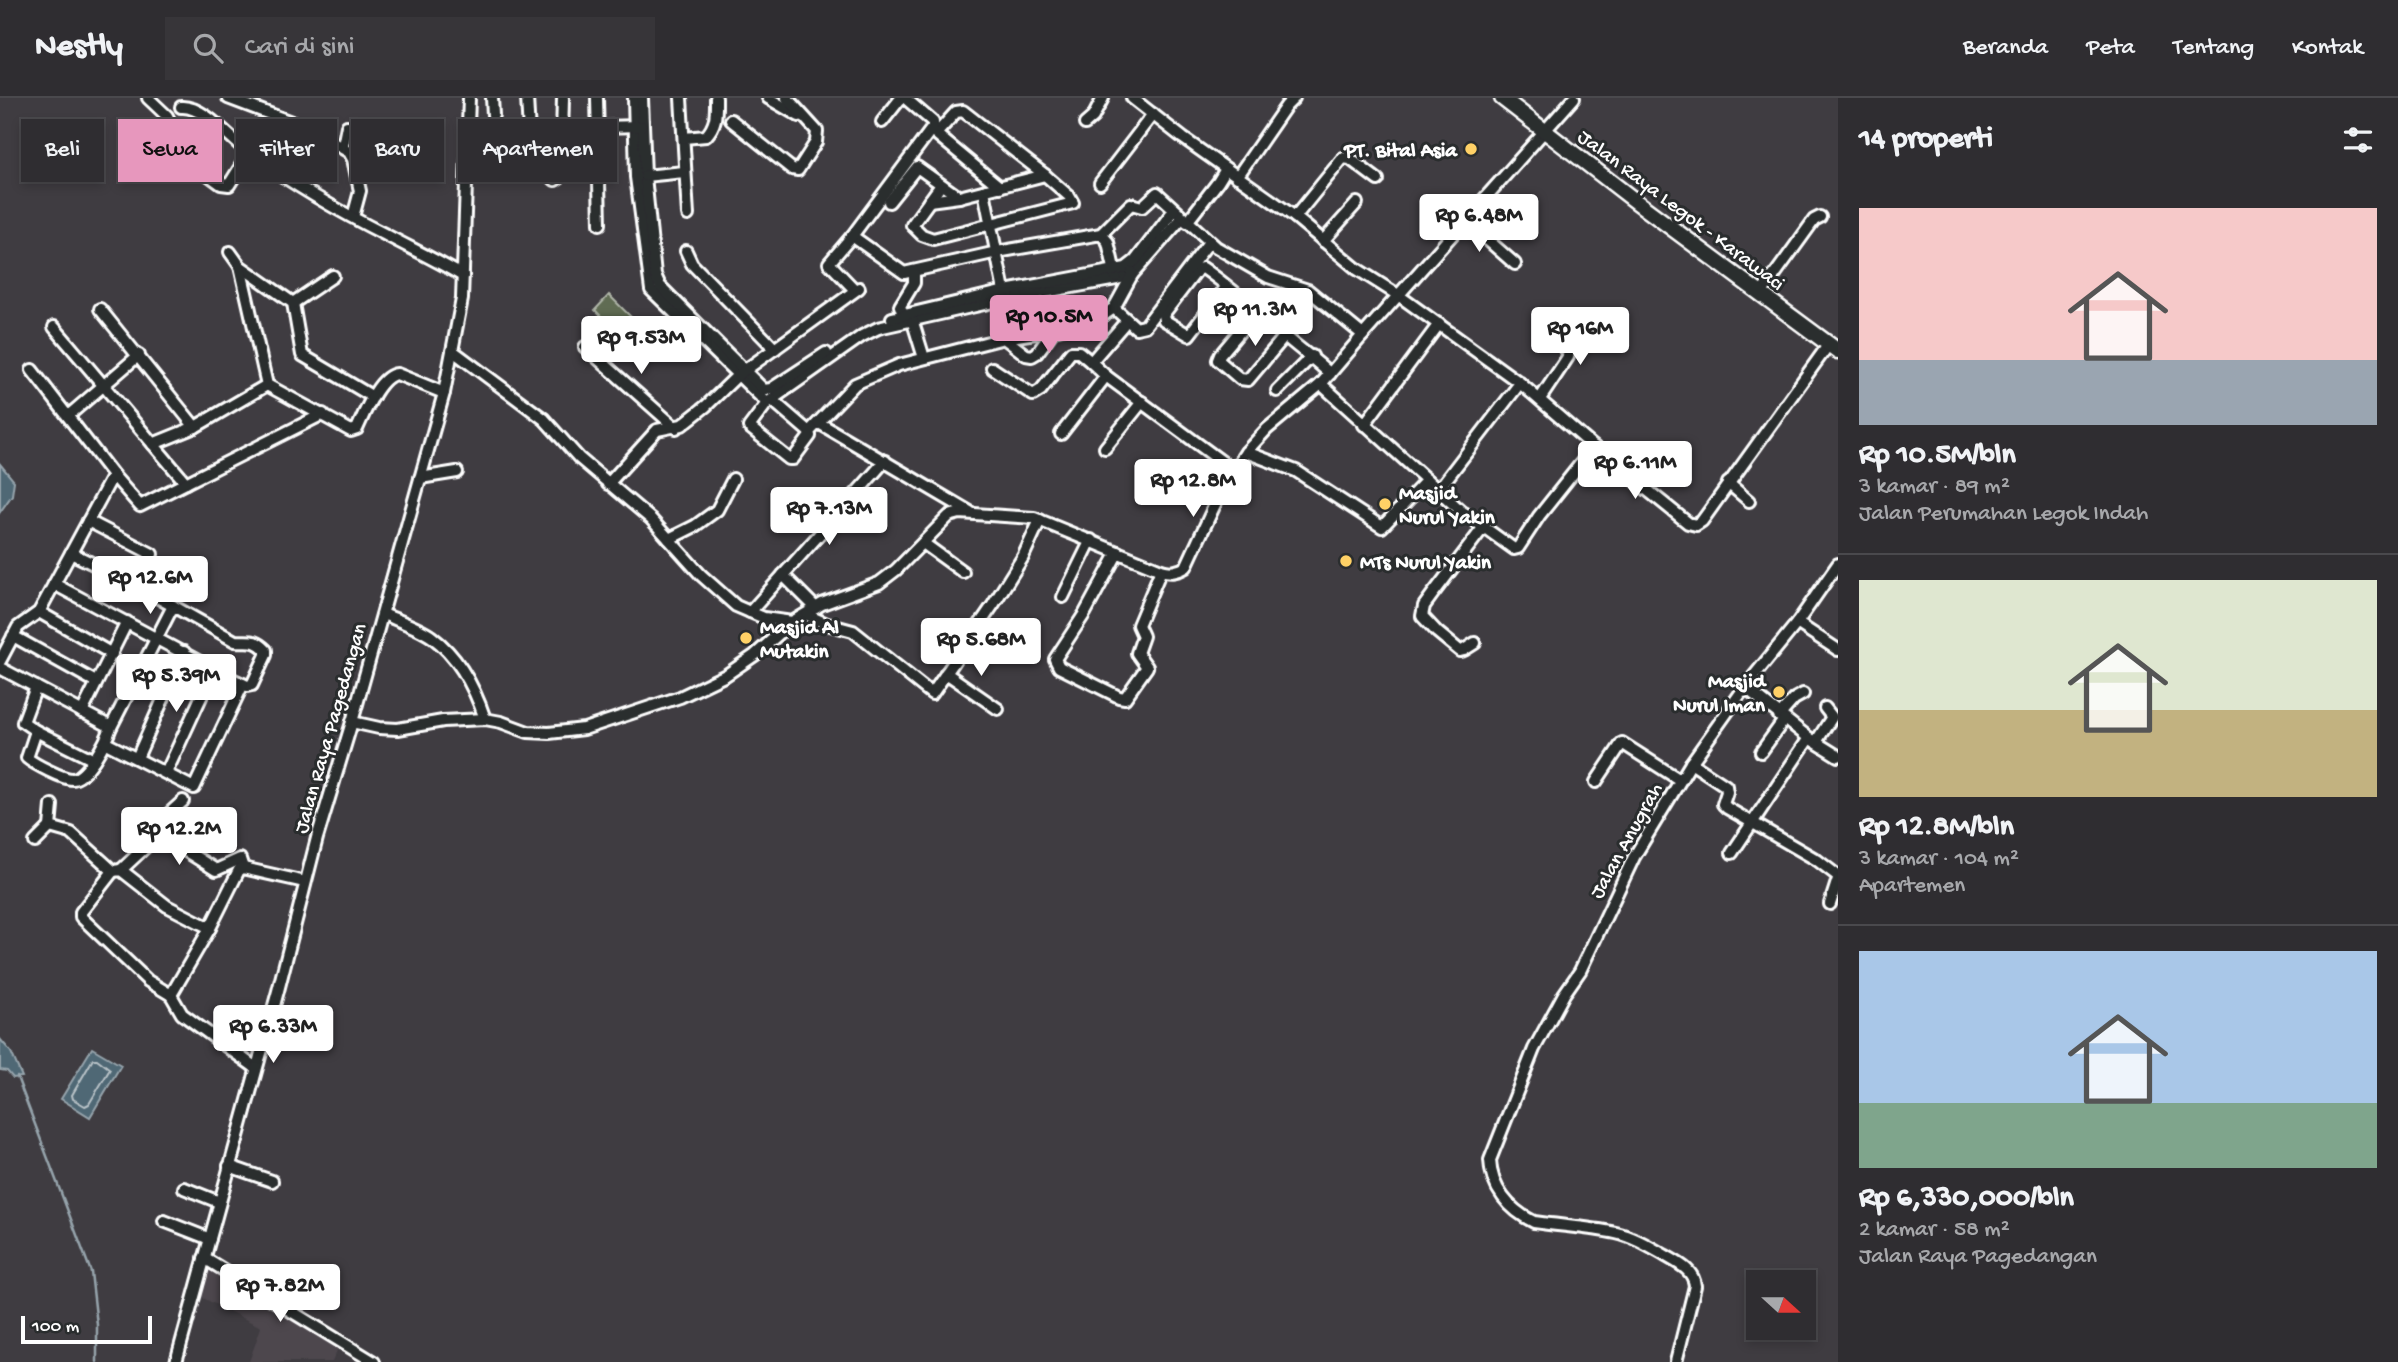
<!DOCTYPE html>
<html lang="id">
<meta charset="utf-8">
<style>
:root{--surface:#2f2d31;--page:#373539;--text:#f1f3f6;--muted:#a7a8ab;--line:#4a494d;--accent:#e797bd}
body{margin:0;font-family:"Gochi Hand",sans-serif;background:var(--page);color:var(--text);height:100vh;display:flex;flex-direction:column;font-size:26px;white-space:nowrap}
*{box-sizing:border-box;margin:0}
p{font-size:23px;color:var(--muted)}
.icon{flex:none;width:38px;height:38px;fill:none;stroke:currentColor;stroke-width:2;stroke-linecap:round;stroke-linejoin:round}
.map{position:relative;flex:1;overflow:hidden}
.panel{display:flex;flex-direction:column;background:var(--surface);width:560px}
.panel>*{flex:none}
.banner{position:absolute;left:21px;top:21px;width:665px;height:63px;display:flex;gap:14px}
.needle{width:46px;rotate:111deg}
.controls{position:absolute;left:1746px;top:1172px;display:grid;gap:14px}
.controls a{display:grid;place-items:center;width:70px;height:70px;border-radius:0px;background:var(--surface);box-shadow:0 4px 10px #0003,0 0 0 2px var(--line);font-size:35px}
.scale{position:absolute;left:21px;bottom:18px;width:131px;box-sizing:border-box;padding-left:7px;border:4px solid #fff;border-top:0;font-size:19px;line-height:24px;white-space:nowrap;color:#fff;-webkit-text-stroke:5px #2a2d2e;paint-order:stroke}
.price{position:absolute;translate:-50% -60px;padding:0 16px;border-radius:7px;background:#fff;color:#222;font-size:23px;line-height:46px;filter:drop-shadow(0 2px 4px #0008)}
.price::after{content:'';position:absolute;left:50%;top:42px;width:21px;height:16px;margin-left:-10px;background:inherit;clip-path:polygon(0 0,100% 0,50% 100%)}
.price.current{background:var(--accent);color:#111}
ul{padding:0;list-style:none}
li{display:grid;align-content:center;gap:14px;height:371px;padding:0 21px}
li+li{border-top:2px solid var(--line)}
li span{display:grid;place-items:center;height:217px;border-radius:0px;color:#555}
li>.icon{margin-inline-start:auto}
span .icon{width:126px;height:126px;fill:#fffc;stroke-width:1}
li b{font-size:30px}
h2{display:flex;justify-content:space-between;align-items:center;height:84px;padding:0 21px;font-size:30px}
.pill{padding:0 24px;border-radius:0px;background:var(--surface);box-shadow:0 4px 10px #0003,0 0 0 2px var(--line);font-size:24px;line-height:63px}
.pill.current{background:var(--accent);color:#111}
header{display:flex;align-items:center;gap:42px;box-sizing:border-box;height:98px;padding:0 35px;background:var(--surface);border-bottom:2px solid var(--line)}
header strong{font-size:33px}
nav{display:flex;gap:38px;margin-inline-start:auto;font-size:24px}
.search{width:490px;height:63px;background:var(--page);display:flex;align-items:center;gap:18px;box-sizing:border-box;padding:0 24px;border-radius:0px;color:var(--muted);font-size:26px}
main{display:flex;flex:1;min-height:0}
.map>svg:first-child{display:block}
</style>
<header>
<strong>Nestly</strong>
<div class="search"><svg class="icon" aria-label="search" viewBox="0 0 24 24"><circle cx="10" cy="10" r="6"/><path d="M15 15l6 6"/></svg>Cari di sini</div>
<nav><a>Beranda</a><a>Peta</a><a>Tentang</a><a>Kontak</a></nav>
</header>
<main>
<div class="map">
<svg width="1838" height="1264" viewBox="0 0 1838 1264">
<rect width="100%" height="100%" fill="#3f3c41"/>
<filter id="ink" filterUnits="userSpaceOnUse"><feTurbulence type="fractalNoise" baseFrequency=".0143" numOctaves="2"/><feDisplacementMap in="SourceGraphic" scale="14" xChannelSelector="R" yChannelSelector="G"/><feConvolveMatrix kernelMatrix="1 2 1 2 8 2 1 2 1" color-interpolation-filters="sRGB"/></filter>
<g filter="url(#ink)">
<path fill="#4d474e" d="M 209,1169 L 296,1218 L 339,1248 L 332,1264 L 249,1264 L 261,1229 L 201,1199 Z"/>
<path fill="#606c53" stroke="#b0b6a9" stroke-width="2" d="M 609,197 L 641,229 L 626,244 L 595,212 Z"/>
<g fill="#506875" stroke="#96a4ac" stroke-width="2">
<path d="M 0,366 L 14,383 L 12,397 L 0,414 Z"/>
<path d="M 0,941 L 11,954 L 22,979 L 13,980 L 7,973 L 0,972 Z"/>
<path d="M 92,950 L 121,967 L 90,1019 L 61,1001 Z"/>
</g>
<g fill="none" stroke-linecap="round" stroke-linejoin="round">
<path stroke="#b9c3c8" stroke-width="2" d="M 93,961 L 97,961 L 110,971 L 89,1006 L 85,1008 L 73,1001 L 72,997 Z"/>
<path stroke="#96a4ac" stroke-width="2.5" d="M 17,979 L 91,1174 L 97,1227 L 97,1264"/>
<g stroke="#fff" stroke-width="16">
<g id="minor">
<path d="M 148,0 L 167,18 L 184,52 L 202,72 L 221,86 L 229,87 L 249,55"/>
<path d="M 228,0 L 307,30 L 349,54 L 353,61 L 360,93 L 353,119"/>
<path d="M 492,0 L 493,17"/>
<path d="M 527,0 L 529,35 L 545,72 L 555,82 L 561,78 L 563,0"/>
<path d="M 597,0 L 600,126"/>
<path d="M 634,0 L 636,79 L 651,192 L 767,305 L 862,238 L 878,230 L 1006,201 L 1117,181 L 1132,177 L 1182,120"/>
<path d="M 642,0 L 645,78 L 655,177 L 660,188 L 764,292 L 771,291 L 826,255"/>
<path d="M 681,0 L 688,117"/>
<path d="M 768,0 L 799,18"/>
<path d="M 1132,0 L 1183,40 L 1295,119 L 1357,171 L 1398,197 L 1520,285 L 1594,349 L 1688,425 L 1696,427 L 1702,423 L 1829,246"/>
<path d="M 181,9 C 204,7 233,44 252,57 C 294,87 340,114 386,137 C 412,151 438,163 463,178"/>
<path d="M 731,22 L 792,71 L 798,72 L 816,44 L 817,33 L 787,0"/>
<path d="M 882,24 L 901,0"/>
<path d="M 1085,26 L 1093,19 L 1103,0"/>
<path d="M 564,30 L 641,28"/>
<path d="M 684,40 L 706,38 C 717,26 716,16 716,0"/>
<path d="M 343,48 L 347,28"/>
<path d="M 283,78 L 307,30"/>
<path d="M 645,78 L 684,74"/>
<path d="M 1237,79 L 1286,8 L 1294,0"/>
<path d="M 1100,85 L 1153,16"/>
<path d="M 941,87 L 912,127 L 922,137 L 933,141 L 1073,105 L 1069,98 L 1045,77 L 963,13 L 956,14 L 936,36 L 1000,89"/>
<path d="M 984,93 L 1005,198"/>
<path d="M 929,103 L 959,99 L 1045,77"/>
<path d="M 889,104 L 917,69 L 959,99"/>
<path d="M 1295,119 L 1343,60 L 1350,61 L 1378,82"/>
<path d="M 1465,122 L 1515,166"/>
<path d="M 1187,124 L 1218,84 L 1226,71"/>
<path d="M 1101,136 L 1108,144 L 1116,179"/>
<path d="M 852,138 L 904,175 L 997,154 L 1101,136 L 1131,106 L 1142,109 L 1157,95 L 1216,149 L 1268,179 L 1308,192 L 1363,237"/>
<path d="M 1323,143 L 1357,105"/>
<path d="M 686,153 L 692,166 L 775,251"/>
<path d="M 230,154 L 240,168 L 293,205 L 302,257 L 373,299"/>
<path d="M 240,168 L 267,287 L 351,333 L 357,331 C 364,316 379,277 397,276 L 444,295"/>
<path d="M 1227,188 L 1189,237 L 1164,222 L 1163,217 L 1198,171 L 1203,170 C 1232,190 1258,214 1284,237 C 1299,251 1316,262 1330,276"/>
<path d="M 855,192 L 829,165 L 852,138 L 933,29 L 933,24 L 905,0"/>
<path d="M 1760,197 L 1814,122 L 1820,119"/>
<path d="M 1018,199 L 1024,236"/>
<path d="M 293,205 L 333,178"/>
<path d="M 1114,210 L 1136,230 L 1145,228 L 1209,144"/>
<path d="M 100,211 L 195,329"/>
<path d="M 1257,213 L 1220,257 L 1218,262 L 1240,281 L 1248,282 L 1285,238"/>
<path d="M 903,217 L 900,208 L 914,185 L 914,173"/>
<path d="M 911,218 L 924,260"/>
<path d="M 892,220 L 1005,193 L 1126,170 L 1135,163 L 1174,112"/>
<path d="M 54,229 L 186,385"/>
<path d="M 1004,240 L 1026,257 L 1032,258 L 1037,255 L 1054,232"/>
<path d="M 585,249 L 676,330"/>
<path d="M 453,253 L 544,321 L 579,360 L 651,421 L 701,477 L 736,508 L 764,520 L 792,524 L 822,506 L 879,485 L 896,472 L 949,418 L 960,415 L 1034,420 L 1161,472 C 1171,475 1177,474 1186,469 L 1224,387 L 1246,354 L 1267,331 L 1321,286 L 1363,237 L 1574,0"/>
<path d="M 992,270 L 1033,297 L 1041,292 L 1071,254 L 1079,254 L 1091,264"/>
<path d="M 32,272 L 113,377 L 140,408 L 323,316"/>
<path d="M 1106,278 L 1233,372"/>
<path d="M 1321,286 L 1460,412 L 1514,451 L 1518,450 L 1539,418 L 1594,349"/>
<path d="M 1277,293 L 1312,258"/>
<path d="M 1540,301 L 1568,259 L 1569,254 L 1555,241"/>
<path d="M 772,302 L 809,334"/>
<path d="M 767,305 L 749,329 L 789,361 L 793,361 L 810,338 L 809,334 L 855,286 L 899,267 L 1004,240 L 1054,232 L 1098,221 L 1114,210 L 1132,177 L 1132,174"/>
<path d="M 68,318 L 139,257"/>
<path d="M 819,325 L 970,414"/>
<path d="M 1364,327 L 1439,226"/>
<path d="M 1061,336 L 1106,278 L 1091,264 L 1123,227"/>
<path d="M 153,346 L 195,329 L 267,287"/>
<path d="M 1105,350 L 1142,304"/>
<path d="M 1246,354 L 1296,373 L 1382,429 L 1427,382"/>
<path d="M 420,380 L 457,374"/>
<path d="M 1728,385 L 1749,403"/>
<path d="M 608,386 L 657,332 L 682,327 L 706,308 L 737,278 L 859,190"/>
<path d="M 1438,392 L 1520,285"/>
<path d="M 88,423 L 152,456 L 134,486"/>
<path d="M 669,441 L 695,428 L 717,412 L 733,381"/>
<path d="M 923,445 L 963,474"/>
<path d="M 1118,454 L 1085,515 L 1055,561 L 1059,569 L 1119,599 L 1125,600 L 1147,569 L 1137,555 L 1143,538 L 1138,527 L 1161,472"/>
<path d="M 783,477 L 816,510"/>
<path d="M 54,486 L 230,580 L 247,588 L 252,587 L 266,557 L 266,552 C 254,540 249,544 235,543 L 134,486 L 71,455"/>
<path d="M 1063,499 L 1091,442"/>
<path d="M 39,514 L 112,556"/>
<path d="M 750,514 L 885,363"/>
<path d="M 383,516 C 399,523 418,529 432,539 C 459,559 475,591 485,621"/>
<path d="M 807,517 L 827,526 L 853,533 L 932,596 L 993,507 L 1023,459 L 1040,422"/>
<path d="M 1797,525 L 1838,552"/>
<path d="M 13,538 L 96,584"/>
<path d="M 1475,545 L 1464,552 L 1460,553 L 1437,534 L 1422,518 L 1424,508 L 1432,497 L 1483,430"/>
<path d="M 0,563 L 18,529 L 39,514 L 113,377"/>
<path d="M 0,570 L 111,629"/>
<path d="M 946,575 L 998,611"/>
<path d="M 36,589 L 23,624 L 36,633 L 94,662"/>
<path d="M 1745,589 L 1809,640 L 1838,658"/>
<path d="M 82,614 L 127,524"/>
<path d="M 1779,618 L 1794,601 L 1803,596"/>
<path d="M 352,624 L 379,630 L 398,631 L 443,623 L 485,621 L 501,624 L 528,634 L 549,635 L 584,631 L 680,599 L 726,577 L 755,557 L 792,524"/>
<path d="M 36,633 L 27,660 C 34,666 63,681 72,681 C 87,681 107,641 111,629 L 173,508"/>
<path d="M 1816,644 L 1832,619 L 1825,610"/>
<path d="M 106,645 L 194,690 L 243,586"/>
<path d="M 1761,654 L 1784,622"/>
<path d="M 137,660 L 184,554"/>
<path d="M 1691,665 L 1726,688 L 1727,694 L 1723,706 L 1727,710 L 1817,762 L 1838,778"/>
<path d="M 166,675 L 214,571"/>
<path d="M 1596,684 L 1622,645 L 1680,682"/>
<path d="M 50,729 L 52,707"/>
<path d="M 153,742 L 160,724 L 183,703"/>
<path d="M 35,744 L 50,729 L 71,735 L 113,773 L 121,772 L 167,808 L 210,830"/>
<path d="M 1732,755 L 1809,640"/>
<path d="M 121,772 L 153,742 L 178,748 L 216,772 L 240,761 L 243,770"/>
<path d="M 113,773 L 81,814 L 81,819 L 148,883 L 171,897 L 182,916 L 256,970"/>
<path d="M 1830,806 L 1838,781"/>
<path d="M 171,897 L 210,830 L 239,772 L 243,770 L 305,784"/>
<path d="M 229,1068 L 272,1083"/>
<path d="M 184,1090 L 219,1104"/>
<path d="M 164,1123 L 210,1141"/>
<path d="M 204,1160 L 374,1264"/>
<path d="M 176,1264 L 278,893 L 317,740 L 352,624 L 444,295 L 462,201 L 469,0"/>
<path d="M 1676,1264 L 1695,1188 C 1694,1172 1678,1165 1666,1158 C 1650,1149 1634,1139 1616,1135 C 1589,1129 1561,1128 1534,1124 C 1509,1112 1491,1090 1490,1062 L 1534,951 L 1564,896 L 1580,873 L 1634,759 L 1691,665 L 1745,589 L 1797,525 L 1838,466"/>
</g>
</g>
<g stroke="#fff" stroke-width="19">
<path id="major" d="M 1502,0 L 1638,105 L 1838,253"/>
</g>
<use href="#minor" stroke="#2a2d2e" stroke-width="10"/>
<use href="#major" stroke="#2a2d2e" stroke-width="14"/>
</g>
</g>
<g fill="#ffd166" stroke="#2a2d2e" stroke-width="2.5">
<circle cx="1471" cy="51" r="7"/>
<circle cx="1385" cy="406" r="7"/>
<circle cx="1346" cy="463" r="7"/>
<circle cx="746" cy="540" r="7"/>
<circle cx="1779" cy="594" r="7"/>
</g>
<g text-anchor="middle" stroke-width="6" stroke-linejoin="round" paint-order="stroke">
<g font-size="21" font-weight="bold" fill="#fff" stroke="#2a2d2e" text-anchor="start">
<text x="1457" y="58" text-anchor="end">PT. Bital Asia</text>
<text x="1399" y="401">Masjid<tspan x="1399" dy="24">Nurul Yakin</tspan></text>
<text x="1360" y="470">MTs Nurul Yakin</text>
<text x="760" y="535">Masjid Al<tspan x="760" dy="24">Mutakin</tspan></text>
<text x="1765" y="589" text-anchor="end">Masjid<tspan x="1765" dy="24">Nurul Iman</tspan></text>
</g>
<g font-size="21" fill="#fff" stroke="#2a2d2e">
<text transform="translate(1682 111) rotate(37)" y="7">Jalan Raya Legok - Karawaci</text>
<text transform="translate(329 630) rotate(-74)" y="7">Jalan Raya Pagedangan</text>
<text transform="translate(1625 742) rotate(-61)" y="7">Jalan Anugrah</text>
</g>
</g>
</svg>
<div class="controls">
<a><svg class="needle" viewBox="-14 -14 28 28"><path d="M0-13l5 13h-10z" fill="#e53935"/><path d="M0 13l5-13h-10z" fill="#a7a8ab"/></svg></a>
</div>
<div class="scale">100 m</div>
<b class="price" style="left:1479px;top:156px">Rp 6.48M</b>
<b class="price" style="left:1255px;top:250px">Rp 11.3M</b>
<b class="price current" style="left:1049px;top:257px">Rp 10.5M</b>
<b class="price" style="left:1580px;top:269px">Rp 16M</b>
<b class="price" style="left:641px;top:278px">Rp 9.53M</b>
<b class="price" style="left:1635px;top:403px">Rp 6.11M</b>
<b class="price" style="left:1193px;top:421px">Rp 12.8M</b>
<b class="price" style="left:829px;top:449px">Rp 7.13M</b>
<b class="price" style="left:150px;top:518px">Rp 12.6M</b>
<b class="price" style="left:981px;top:580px">Rp 5.68M</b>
<b class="price" style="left:176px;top:616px">Rp 5.39M</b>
<b class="price" style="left:179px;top:769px">Rp 12.2M</b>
<b class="price" style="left:273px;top:967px">Rp 6.33M</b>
<b class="price" style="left:280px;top:1226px">Rp 7.82M</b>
<div class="banner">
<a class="pill">Beli</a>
<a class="pill current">Sewa</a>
<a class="pill">Filter</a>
<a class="pill">Baru</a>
<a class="pill">Apartemen</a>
</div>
</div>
<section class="panel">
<h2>14 properti<svg class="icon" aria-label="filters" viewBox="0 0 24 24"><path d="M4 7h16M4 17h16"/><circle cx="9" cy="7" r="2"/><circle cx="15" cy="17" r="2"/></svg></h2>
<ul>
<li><span style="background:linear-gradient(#f6c9c9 70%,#9aa5b1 0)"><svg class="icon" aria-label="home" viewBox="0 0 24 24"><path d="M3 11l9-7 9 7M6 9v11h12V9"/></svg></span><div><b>Rp 10.5M/bln</b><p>3 kamar · 89 m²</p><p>Jalan Perumahan Legok Indah</p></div></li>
<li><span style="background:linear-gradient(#dfe7d0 60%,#c2b280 0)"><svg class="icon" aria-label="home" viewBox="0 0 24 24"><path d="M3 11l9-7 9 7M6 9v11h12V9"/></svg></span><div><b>Rp 12.8M/bln</b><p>3 kamar · 104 m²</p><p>Apartemen</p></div></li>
<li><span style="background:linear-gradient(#a9c7e8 70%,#7fa58c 0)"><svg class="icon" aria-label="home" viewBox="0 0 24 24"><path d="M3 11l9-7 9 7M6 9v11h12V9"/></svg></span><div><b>Rp 6,330,000/bln</b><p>2 kamar · 58 m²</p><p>Jalan Raya Pagedangan</p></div></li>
</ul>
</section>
</main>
